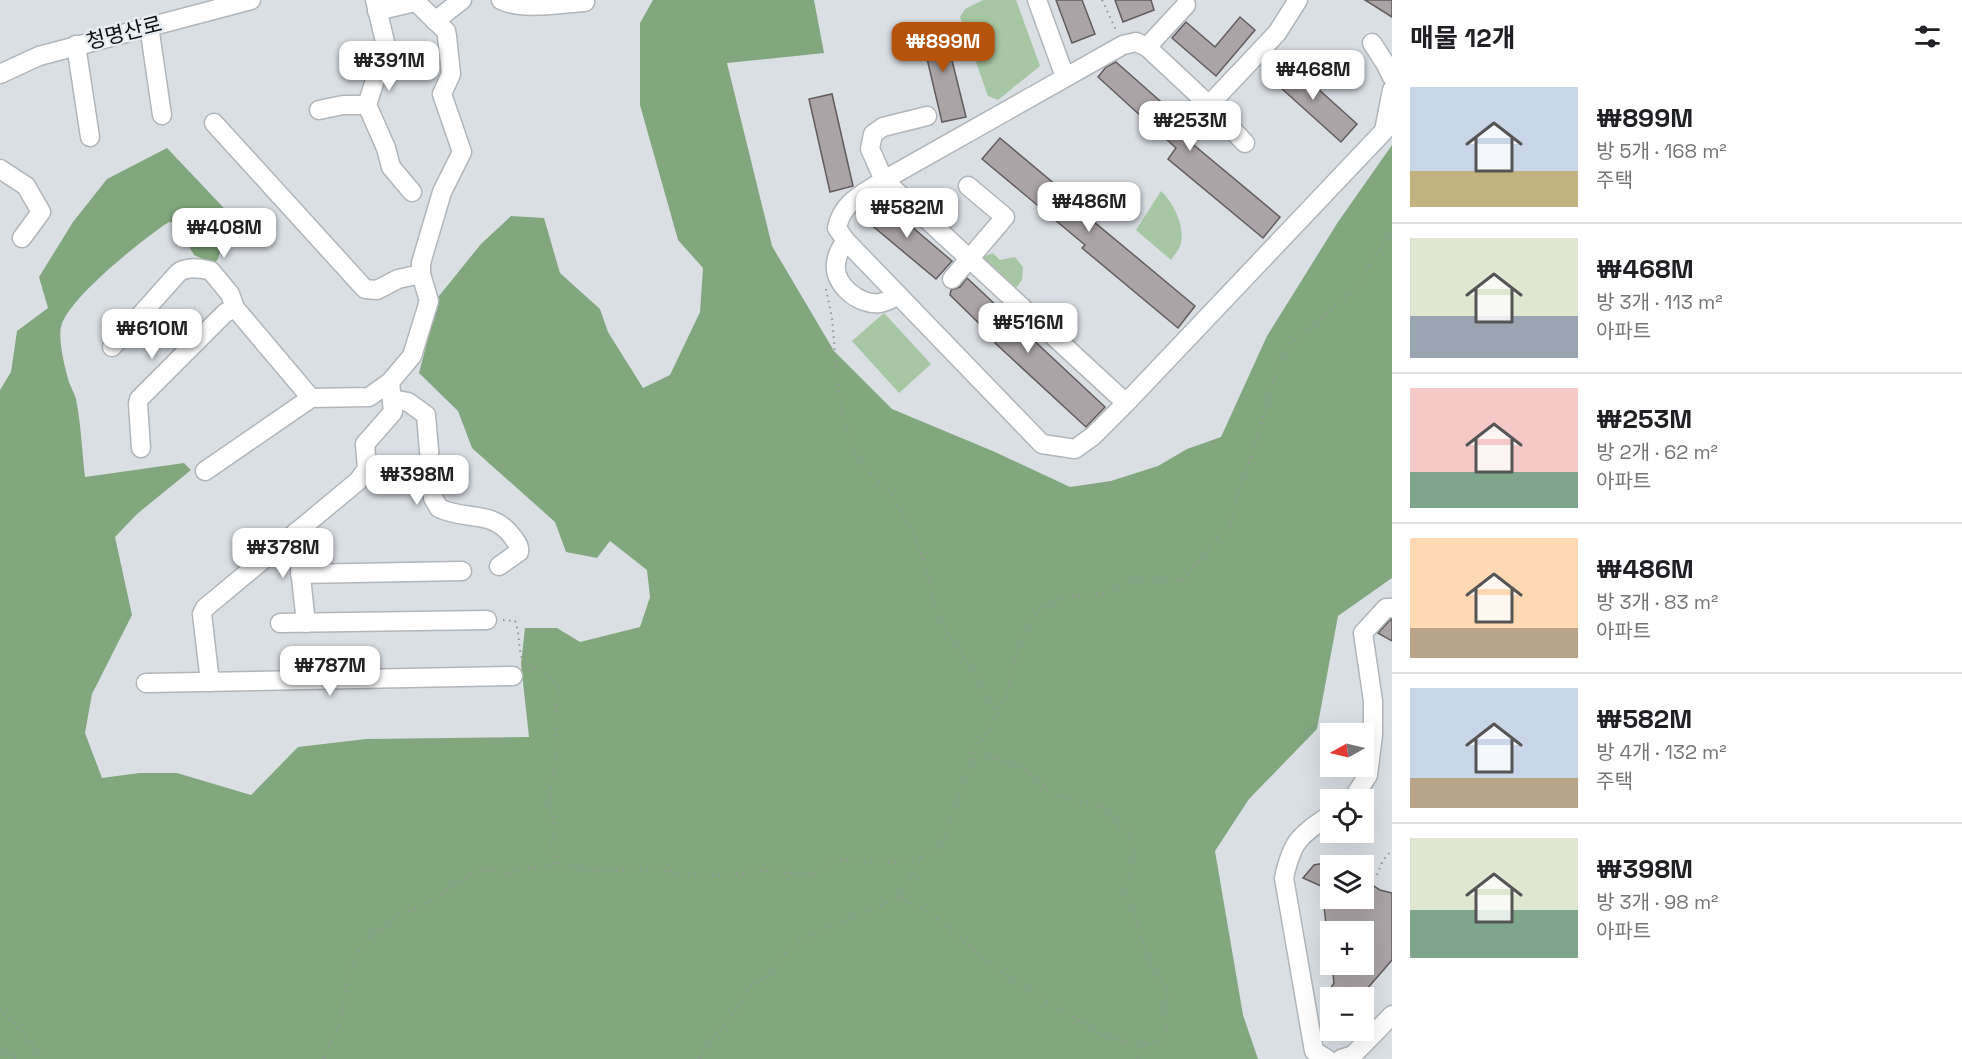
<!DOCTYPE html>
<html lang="ko">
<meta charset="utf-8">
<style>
:root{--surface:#fff;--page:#f2f2f2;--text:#202124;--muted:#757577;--line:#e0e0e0;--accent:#b45309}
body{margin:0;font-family:"Space Grotesk","Noto Sans KR",sans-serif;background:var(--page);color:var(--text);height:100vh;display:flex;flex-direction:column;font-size:22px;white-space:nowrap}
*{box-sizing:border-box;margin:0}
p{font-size:20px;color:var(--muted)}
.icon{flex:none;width:33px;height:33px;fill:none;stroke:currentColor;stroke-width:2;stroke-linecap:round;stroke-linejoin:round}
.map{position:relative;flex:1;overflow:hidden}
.drawer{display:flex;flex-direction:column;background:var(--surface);width:570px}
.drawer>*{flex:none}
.needle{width:39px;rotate:262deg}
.buttons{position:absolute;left:1320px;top:723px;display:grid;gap:12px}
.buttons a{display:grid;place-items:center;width:54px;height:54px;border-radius:0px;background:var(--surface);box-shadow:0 6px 24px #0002;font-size:30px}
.price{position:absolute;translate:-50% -51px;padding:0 14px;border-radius:12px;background:#fff;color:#222;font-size:20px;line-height:39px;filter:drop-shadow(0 2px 3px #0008)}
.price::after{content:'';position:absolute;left:50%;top:36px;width:18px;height:14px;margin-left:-9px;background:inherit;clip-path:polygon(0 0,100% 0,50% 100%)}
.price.selected{background:var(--accent);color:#fff}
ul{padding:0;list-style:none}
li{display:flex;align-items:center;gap:18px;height:150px;padding:0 18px}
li+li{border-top:2px solid var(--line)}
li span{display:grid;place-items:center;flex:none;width:168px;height:120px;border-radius:0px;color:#555}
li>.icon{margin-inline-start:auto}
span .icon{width:72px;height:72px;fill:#fffc;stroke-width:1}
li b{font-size:26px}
h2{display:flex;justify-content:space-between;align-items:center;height:72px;padding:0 18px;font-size:26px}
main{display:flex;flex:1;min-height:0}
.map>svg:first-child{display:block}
</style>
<main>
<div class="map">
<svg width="1392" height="1059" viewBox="0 0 1392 1059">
<rect width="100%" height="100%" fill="#dadfe4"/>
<g fill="#a7c7a4">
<path d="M 983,0 L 1016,0 L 1040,66 L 998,100 L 988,96 L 960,17 L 965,9 Z"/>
<path d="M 1161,191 C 1173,202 1185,226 1181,243 C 1180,249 1174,255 1171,260 L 1136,230 Z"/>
<path d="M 993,253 L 1000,260 L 1015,257 L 1023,267 L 1022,280 L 1014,291 L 981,261 L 985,256 Z"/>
<path d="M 884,313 L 931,364 L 899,393 L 852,341 Z"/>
</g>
<path fill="#82a77f" d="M 653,0 L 814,0 L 824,53 L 727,63 L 772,246 L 834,351 L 892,409 L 995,452 L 1070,487 L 1111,481 L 1158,466 L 1187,449 L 1221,437 L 1267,336 L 1338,222 L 1392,145 L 1392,578 L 1338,616 L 1317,729 L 1249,799 L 1215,851 L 1243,1015 L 1258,1059 L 0,1059 L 0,390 L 11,372 L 17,331 L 48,308 L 39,277 L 73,222 L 107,179 L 167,148 L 240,225 L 237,237 L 221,248 L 218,259 L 214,264 L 194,255 L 176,223 L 169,222 C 144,238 67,299 61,327 C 58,340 65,369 69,382 C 71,387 74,393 76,399 C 81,424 82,451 85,477 L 184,463 L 191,470 L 137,514 L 115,537 L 132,615 L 92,694 L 85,733 L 102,778 L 139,773 L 177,773 L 251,795 L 298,747 L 366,739 L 529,737 L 521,664 L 525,628 L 557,628 L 580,642 L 640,627 L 650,597 L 647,570 L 610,541 L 597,558 L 566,552 L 555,522 L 472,448 L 458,411 L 419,373 L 439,296 L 481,244 L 511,216 L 544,218 L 560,273 L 600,309 L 608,332 L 643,388 L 670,375 L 700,312 L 703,268 L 678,240 L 640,105 L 640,23 Z"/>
<g fill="#aba4a6" stroke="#635c5e" stroke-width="1.5">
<path d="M 1056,0 L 1082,0 L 1095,34 L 1072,43 Z"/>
<path d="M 1115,0 L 1151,0 L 1154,10 L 1123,22 Z"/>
<path d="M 1365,0 L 1392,0 L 1392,17 Z"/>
<path d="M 1240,17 L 1255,30 L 1216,76 L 1172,38 L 1186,22 L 1215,47 Z"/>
<path d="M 943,24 L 966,117 L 942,122 L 920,29 Z"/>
<path d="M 1286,60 L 1357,124 L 1341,142 L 1270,78 Z"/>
<path d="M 1116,62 L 1185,123 L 1177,131 L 1280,217 L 1263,238 L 1168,159 L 1176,148 L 1098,77 L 1106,67 Z"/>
<path d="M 832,94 L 853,186 L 830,192 L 809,99 Z"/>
<path d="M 1000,138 L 1095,218 L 1093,221 L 1195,306 L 1178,328 L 1082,248 L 1085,245 L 982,159 Z"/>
<path d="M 879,199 L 952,261 L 936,279 L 863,218 Z"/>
<path d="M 967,278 L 1105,407 L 1086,427 L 995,343 L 997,341 L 950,295 L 951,290 L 960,287 Z"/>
<path d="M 1391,619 L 1392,619 L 1392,641 L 1378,633 Z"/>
<path d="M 1330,862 L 1330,890 L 1303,878 L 1314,865 Z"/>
<path d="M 1364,880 L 1380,890 L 1392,893 L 1392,960 L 1359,998 L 1324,998 L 1334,983 L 1332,964 L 1364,964 L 1364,932 L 1327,932 L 1323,898 L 1364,898 Z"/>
</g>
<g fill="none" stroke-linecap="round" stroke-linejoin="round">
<g stroke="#b1b6ba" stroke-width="21">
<g id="minor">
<path d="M 375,0 L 386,46 L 367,105 L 386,148 L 391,167 L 412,192"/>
<path d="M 501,0 C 522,11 562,3 585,2"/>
<path d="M 1037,0 L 1065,77"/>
<path d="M 377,11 L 415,2"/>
<path d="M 435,21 L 462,0"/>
<path d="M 149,26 L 162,115"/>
<path d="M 1372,43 L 1385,63 L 1392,77"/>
<path d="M 76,45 L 90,137"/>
<path d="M 1147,47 L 1186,5"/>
<path d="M 0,74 L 39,56 L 251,0"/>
<path d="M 1209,105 L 1277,33 L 1298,0"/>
<path d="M 319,110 L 343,105 L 367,105"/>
<path d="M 927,116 L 883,127 L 873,134 L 870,149 L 884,180 L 1126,403"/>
<path d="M 214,123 L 365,289 L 377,290 L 398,279 L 421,274"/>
<path d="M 1245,143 L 1209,105 L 1147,47 L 1136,42 L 1123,45 L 884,180 C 863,194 842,202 837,228 L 846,241 L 1042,444 L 1075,449 L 1093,436 L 1126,403 L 1384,131 L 1392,90"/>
<path d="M 0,169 L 26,186 L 41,212 L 22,238"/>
<path d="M 846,241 C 841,247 837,255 836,263 C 833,285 860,306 880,303 C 887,302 893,298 898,295"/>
<path d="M 952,279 L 1005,217 L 968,186"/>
<path d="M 112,347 L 178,273 C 187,266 200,268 211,271 L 230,294 L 235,308 L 311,398"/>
<path d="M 392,399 L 408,402 L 426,415 L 433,498 L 439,508 C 464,521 492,509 512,536 C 516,542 520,545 519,552 L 499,566"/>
<path d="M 141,448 L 138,404 L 139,399 L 225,313 L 235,308"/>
<path d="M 205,471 L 311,398 L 369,397 L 390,382 L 412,356 L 429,301 L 421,274 L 421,263 L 442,192 L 462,152 L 442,94 L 451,74 L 447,36 L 446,31 L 414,0"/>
<path d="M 296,532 L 306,623"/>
<path d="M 300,574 L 462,571"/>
<path d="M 280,623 L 487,620"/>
<path d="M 210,682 L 202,614 L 205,608 L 358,481 L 367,469 L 365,444 L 393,412 L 390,382"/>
<path d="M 146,683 L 513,676"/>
<path d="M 1352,800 L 1368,775 L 1373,735 L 1373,701 L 1363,633 L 1386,608 L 1392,608"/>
<path d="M 1327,1059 L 1314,1051 L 1284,878 C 1292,841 1299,836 1330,815"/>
<path d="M 1341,1059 L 1353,1055 L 1392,1015"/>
</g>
</g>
<g stroke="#909497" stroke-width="2" stroke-dasharray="1.5 4.5" stroke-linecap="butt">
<path d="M 1102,0 L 1116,30"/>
<path d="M 826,289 L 832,318 L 838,387 L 843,417 L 855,452 L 867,470 L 888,490 L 913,531 L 925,564 L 934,602 L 942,622 L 953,642 L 975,672 L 996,711"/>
<path d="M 503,620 L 515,621 C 520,634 518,646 522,659 L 555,682 L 559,690 L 556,711 L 558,749 L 553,770 L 549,806 L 556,829 L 550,847 L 556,863"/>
<path d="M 971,765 L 977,758 L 985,756 L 1016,764 L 1039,779 L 1050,793 L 1106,809 L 1120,828 L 1129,832 C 1134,847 1136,861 1130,875 C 1126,882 1122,885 1122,893 L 1133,905 L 1138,931 L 1154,971 L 1165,986 L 1168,999 L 1163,1010 L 1162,1018 L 1167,1030 L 1161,1041 L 1147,1044 L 1137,1059"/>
<path d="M 1377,875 L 1383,860 L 1392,850"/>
<path d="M 900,898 L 926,910 L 1009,978 L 1089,1027 L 1108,1038 L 1147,1044"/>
<path d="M 0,1010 L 24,1034 L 43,1059"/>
<path d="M 0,1047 L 15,1059"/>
<path d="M 324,1059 L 331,1041 L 339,1029 L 348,977 L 357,954 L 369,939 L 370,931 L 390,927 L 396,914 L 415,909 L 433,900 L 474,872 L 484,870 L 510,873 L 556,863 L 578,867 L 590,872 L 649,869 L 693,875 L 716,875 L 764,871 L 807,874 L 815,873 L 832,862 L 847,860 L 893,863 L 920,857"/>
<path d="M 699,1059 L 712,1038 L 736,1011 L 749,987 L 772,973 L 782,956 L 794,946 L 813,934 L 899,898 L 921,857 L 938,848 L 946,836 L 970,765 L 971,752 L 985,737 L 1007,693 L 1019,645 L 1031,621 L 1042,608 L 1063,598 L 1105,593 L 1140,578 L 1184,580 L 1215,539 L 1230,527 L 1236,497 L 1251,458 L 1280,359 L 1288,345 L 1355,290 L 1374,258 L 1392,232"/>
</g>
<use href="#minor" stroke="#fff" stroke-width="18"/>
</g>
<g text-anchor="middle" stroke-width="5" stroke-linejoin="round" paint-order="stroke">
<g font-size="21" fill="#0f1012" stroke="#e7ecf1">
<text transform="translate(124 33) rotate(-14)" y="7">청명산로</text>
</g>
</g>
</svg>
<div class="buttons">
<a><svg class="needle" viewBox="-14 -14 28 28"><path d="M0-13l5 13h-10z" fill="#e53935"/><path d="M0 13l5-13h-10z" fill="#757577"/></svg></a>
<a><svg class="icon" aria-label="locate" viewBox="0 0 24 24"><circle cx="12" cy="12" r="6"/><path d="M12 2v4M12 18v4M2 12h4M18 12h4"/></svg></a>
<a><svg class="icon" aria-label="layers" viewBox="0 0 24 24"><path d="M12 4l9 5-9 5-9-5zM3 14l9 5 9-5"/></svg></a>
<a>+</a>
<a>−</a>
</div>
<b class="price selected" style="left:943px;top:73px">₩899M</b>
<b class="price" style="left:389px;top:92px">₩391M</b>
<b class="price" style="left:1313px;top:101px">₩468M</b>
<b class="price" style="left:1190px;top:152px">₩253M</b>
<b class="price" style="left:1089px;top:233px">₩486M</b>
<b class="price" style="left:907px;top:239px">₩582M</b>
<b class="price" style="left:224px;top:259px">₩408M</b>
<b class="price" style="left:1028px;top:354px">₩516M</b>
<b class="price" style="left:152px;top:360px">₩610M</b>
<b class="price" style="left:417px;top:506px">₩398M</b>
<b class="price" style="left:283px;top:579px">₩378M</b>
<b class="price" style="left:330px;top:697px">₩787M</b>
</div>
<section class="drawer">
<h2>매물 12개<svg class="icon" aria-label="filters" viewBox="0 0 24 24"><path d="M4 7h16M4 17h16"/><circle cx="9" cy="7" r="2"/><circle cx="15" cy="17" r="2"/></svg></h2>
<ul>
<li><span style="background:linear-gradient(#c9d6e8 70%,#c2b280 0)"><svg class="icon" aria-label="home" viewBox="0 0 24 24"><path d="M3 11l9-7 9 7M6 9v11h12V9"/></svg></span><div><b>₩899M</b><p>방 5개 · 168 m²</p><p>주택</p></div></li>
<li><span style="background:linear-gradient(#dfe7d0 65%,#9aa5b1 0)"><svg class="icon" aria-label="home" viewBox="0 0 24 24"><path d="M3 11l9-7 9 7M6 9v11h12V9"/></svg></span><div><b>₩468M</b><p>방 3개 · 113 m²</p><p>아파트</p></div></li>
<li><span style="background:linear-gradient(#f6c9c9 70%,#7fa58c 0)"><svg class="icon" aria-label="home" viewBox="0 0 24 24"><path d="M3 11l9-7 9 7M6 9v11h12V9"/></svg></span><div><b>₩253M</b><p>방 2개 · 62 m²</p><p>아파트</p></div></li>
<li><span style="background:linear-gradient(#ffd9b3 75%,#b9a48a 0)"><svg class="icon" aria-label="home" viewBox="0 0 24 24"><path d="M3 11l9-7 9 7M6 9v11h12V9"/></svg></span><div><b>₩486M</b><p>방 3개 · 83 m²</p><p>아파트</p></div></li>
<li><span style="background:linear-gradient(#c9d6e8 75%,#b9a48a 0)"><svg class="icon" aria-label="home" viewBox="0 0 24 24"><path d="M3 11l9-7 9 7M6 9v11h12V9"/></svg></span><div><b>₩582M</b><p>방 4개 · 132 m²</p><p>주택</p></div></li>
<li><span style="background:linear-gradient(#dfe7d0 60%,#7fa58c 0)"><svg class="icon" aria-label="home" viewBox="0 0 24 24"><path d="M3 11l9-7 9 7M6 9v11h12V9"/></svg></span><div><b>₩398M</b><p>방 3개 · 98 m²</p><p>아파트</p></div></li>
</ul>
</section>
</main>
